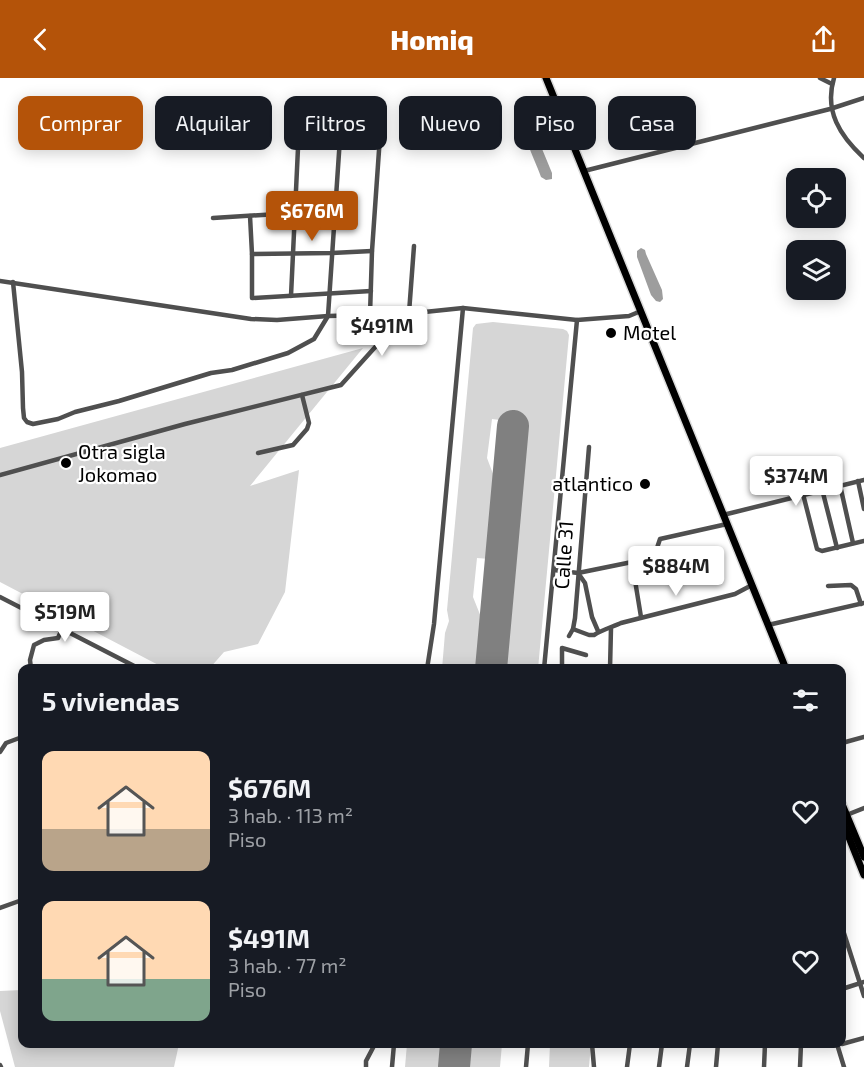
<!DOCTYPE html>
<html lang="es">
<meta charset="utf-8">
<style>
:root{--surface:#171b24;--page:#242831;--text:#f1f3f6;--muted:#9ea1a6;--accent:#b45309}
body{margin:0;font-family:"Exo 2",sans-serif;background:var(--page);color:var(--text);height:100vh;display:flex;flex-direction:column;font-size:22px;white-space:nowrap}
*{box-sizing:border-box;margin:0}
p{font-size:20px;color:var(--muted)}
.icon{flex:none;width:33px;height:33px;fill:none;stroke:currentColor;stroke-width:2;stroke-linecap:round;stroke-linejoin:round}
.map{position:relative;flex:1;overflow:hidden}
.side{position:absolute;left:18px;top:586px;width:828px;height:384px;display:flex;flex-direction:column;background:var(--surface);border-radius:12px;box-shadow:0 3px 15px #0003}
.side>*{flex:none}
.top-card{position:absolute;left:18px;top:18px;width:828px;height:54px;display:flex;gap:12px}
.controls{position:absolute;left:786px;top:90px;display:grid;gap:12px}
.controls a{display:grid;place-items:center;width:60px;height:60px;border-radius:12px;background:var(--surface);box-shadow:0 3px 15px #0003;font-size:30px}
.price{position:absolute;translate:-50% -51px;padding:0 14px;border-radius:6px;background:#fff;color:#222;font-size:20px;line-height:39px;filter:drop-shadow(0 2px 3px #0008)}
.price::after{content:'';position:absolute;left:50%;top:36px;width:18px;height:14px;margin-left:-9px;background:inherit;clip-path:polygon(0 0,100% 0,50% 100%)}
.price.current{background:var(--accent);color:#fff}
ul{padding:0;list-style:none}
li{display:flex;align-items:center;gap:18px;height:150px;padding:0 24px}
li span{display:grid;place-items:center;flex:none;width:168px;height:120px;border-radius:12px;color:#555}
li>.icon{margin-inline-start:auto}
span .icon{width:72px;height:72px;fill:#fffc;stroke-width:1}
li b{font-size:26px}
h2{display:flex;justify-content:space-between;align-items:center;height:72px;padding:0 24px;font-size:26px}
.pill{padding:0 21px;border-radius:12px;background:var(--surface);box-shadow:0 3px 15px #0003;font-size:21px;line-height:54px}
.pill.current{background:var(--accent);color:#fff}
header{display:flex;justify-content:space-between;align-items:center;height:78px;padding:0 24px;background:var(--accent);color:#fff;font-size:27px;font-weight:800}
.map>svg:first-child{display:block}
</style>
<header><svg class="icon" aria-label="back" viewBox="0 0 24 24"><path d="M15 5l-7 7 7 7"/></svg>Homiq<svg class="icon" aria-label="share" viewBox="0 0 24 24"><path d="M12 15V3M7 8l5-5 5 5M5 13v7h14v-7"/></svg></header>
<div class="map">
<svg width="864" height="989" viewBox="0 0 864 989">
<rect width="100%" height="100%" fill="#fff"/>
<g fill="#d6d6d6">
<path d="M 493,244 L 563,251 L 567,253 L 569,257 L 538,591 L 502,591 L 525,345 L 492,341 L 487,380 L 498,409 L 490,481 L 477,480 L 473,519 L 485,549 L 481,591 L 442,591 L 445,555 L 449,543 L 447,532 L 473,250 L 476,246 Z"/>
<path d="M 363,270 L 250,408 L 299,392 L 285,514 L 258,566 L 224,574 L 209,591 L 166,591 L 0,504 L 0,370 Z"/>
<path d="M 22,912 L 22,966 L 179,966 L 174,989 L 15,989 L 0,933 L 0,913 Z"/>
<path d="M 407,966 L 446,966 L 444,989 L 405,989 Z"/>
<path d="M 467,966 L 502,966 L 500,989 L 465,989 Z"/>
<path d="M 550,966 L 591,966 L 589,989 L 549,989 Z"/>
</g>
<g fill="#9d9d9d">
<path d="M 525,45 L 528,45 L 533,49 L 552,95 L 552,101 L 546,102 L 541,99 C 536,84 523,61 525,45 Z"/>
<path d="M 641,170 L 645,172 L 646,176 L 662,212 L 663,221 L 660,224 L 656,223 L 651,217 L 637,179 L 637,173 Z"/>
</g>
<g fill="none" stroke-linecap="round" stroke-linejoin="round">
<g stroke="#808080" stroke-width="32">
<path d="M 491,591 L 513,348"/>
<path d="M 454,989 L 456,966"/>
</g>
<g stroke="#dbdbdb" stroke-width="10">
<g id="highway">
<path d="M 546,0 L 786,591"/>
<path d="M 842,726 L 864,779"/>
<path d="M 842,742 L 864,797"/>
</g>
</g>
<g stroke="#4f4f4f" stroke-width="4.5">
<path d="M 820,0 L 832,6"/>
<path d="M 834,0 C 824,33 840,58 864,80"/>
<path d="M 584,93 L 830,31 L 864,20"/>
<path d="M 250,138 L 252,176 L 252,220 L 371,213"/>
<path d="M 213,140 L 294,135"/>
<path d="M 252,176 L 332,175 L 372,173"/>
<path d="M 0,203 L 251,241 L 277,242 L 328,238 L 405,236 L 463,230 L 577,242 L 629,238 L 641,233"/>
<path d="M 13,204 L 22,294 L 23,330 L 24,340 L 27,344 L 33,346 L 58,341 L 75,334 L 119,323 L 211,295 L 232,292 L 288,275 L 314,261 L 328,238 L 340,60"/>
<path d="M 291,218 L 298,70"/>
<path d="M 409,235 L 414,168"/>
<path d="M 370,237 L 372,173 L 380,58"/>
<path d="M 258,375 L 293,367 L 307,351 L 309,345 L 302,317"/>
<path d="M 0,397 L 185,346 L 341,307 L 405,236"/>
<path d="M 858,403 L 864,431"/>
<path d="M 840,407 L 853,465"/>
<path d="M 822,411 L 837,470"/>
<path d="M 803,416 L 817,471 L 822,473 L 864,463"/>
<path d="M 723,437 L 864,402"/>
<path d="M 632,484 L 641,539"/>
<path d="M 554,492 L 578,495 L 632,484 L 647,480 L 656,473 L 660,461 L 727,446"/>
<path d="M 578,495 L 585,505 L 592,539 L 598,553"/>
<path d="M 828,508 L 851,507 L 856,511 L 861,526"/>
<path d="M 0,519 L 140,591"/>
<path d="M 768,547 L 864,525"/>
<path d="M 573,551 L 589,557 L 594,557 C 602,552 612,549 621,545 L 735,516 L 752,507"/>
<path d="M 569,558 L 573,551 L 575,540 L 589,369"/>
<path d="M 31,591 L 30,582 L 34,567 L 44,562 L 58,560 L 62,551"/>
<path d="M 427,591 L 434,546 L 463,230"/>
<path d="M 544,591 L 577,242"/>
<path d="M 562,591 L 562,570 L 586,577"/>
<path d="M 610,591 L 611,550"/>
<path d="M 842,665 L 864,659"/>
<path d="M 0,674 L 6,665 L 22,659"/>
<path d="M 844,738 L 864,730"/>
<path d="M 0,830 L 22,822"/>
<path d="M 842,849 L 864,918"/>
<path d="M 842,911 L 864,904"/>
<path d="M 592,966 L 594,989"/>
<path d="M 837,966 L 844,989"/>
<path d="M 842,966 L 864,960"/>
<path d="M 0,987 L 1,989"/>
<path d="M 366,989 L 366,983 L 375,966"/>
<path d="M 392,989 L 394,966"/>
<path d="M 526,989 L 528,966"/>
<path d="M 627,989 L 630,966"/>
<path d="M 659,989 L 662,966"/>
<path d="M 687,989 L 690,966"/>
<path d="M 716,989 L 718,966"/>
<path d="M 764,989 L 765,966"/>
<path d="M 800,989 L 801,966"/>
</g>
<use href="#highway" stroke="#000" stroke-width="7"/>
</g>
<g fill="#000" stroke="#fff" stroke-width="2">
<circle cx="611" cy="255" r="6"/>
<circle cx="66" cy="385" r="6"/>
<circle cx="645" cy="406" r="6"/>
</g>
<g text-anchor="middle" stroke-width="4.5" stroke-linejoin="round" paint-order="stroke">
<g font-size="20" fill="#000" stroke="#fff" text-anchor="start">
<text x="623" y="262">Motel</text>
<text x="78" y="381">Otra sigla<tspan x="78" dy="23">Jokomao</tspan></text>
<text x="633" y="413" text-anchor="end">atlantico</text>
</g>
<g font-size="20" fill="#000" stroke="#fff">
<text transform="translate(564 477) rotate(-86)" y="7">Calle 31</text>
</g>
</g>
</svg>
<div class="controls">
<a><svg class="icon" aria-label="locate" viewBox="0 0 24 24"><circle cx="12" cy="12" r="6"/><path d="M12 2v4M12 18v4M2 12h4M18 12h4"/></svg></a>
<a><svg class="icon" aria-label="layers" viewBox="0 0 24 24"><path d="M12 4l9 5-9 5-9-5zM3 14l9 5 9-5"/></svg></a>
</div>
<b class="price current" style="left:312px;top:164px">$676M</b>
<b class="price" style="left:382px;top:279px">$491M</b>
<b class="price" style="left:796px;top:429px">$374M</b>
<b class="price" style="left:676px;top:519px">$884M</b>
<b class="price" style="left:65px;top:565px">$519M</b>
<div class="top-card">
<a class="pill current">Comprar</a>
<a class="pill">Alquilar</a>
<a class="pill">Filtros</a>
<a class="pill">Nuevo</a>
<a class="pill">Piso</a>
<a class="pill">Casa</a>
</div>
<section class="side">
<h2>5 viviendas<svg class="icon" aria-label="filters" viewBox="0 0 24 24"><path d="M4 7h16M4 17h16"/><circle cx="9" cy="7" r="2"/><circle cx="15" cy="17" r="2"/></svg></h2>
<ul>
<li><span style="background:linear-gradient(#ffd9b3 65%,#b9a48a 0)"><svg class="icon" aria-label="home" viewBox="0 0 24 24"><path d="M3 11l9-7 9 7M6 9v11h12V9"/></svg></span><div><b>$676M</b><p>3 hab. · 113 m²</p><p>Piso</p></div><svg class="icon" aria-label="heart" viewBox="0 0 24 24"><path d="M12 20l-8-8c-3-5 5-10 8-4 3-6 11-1 8 4z"/></svg></li>
<li><span style="background:linear-gradient(#ffd9b3 65%,#7fa58c 0)"><svg class="icon" aria-label="home" viewBox="0 0 24 24"><path d="M3 11l9-7 9 7M6 9v11h12V9"/></svg></span><div><b>$491M</b><p>3 hab. · 77 m²</p><p>Piso</p></div><svg class="icon" aria-label="heart" viewBox="0 0 24 24"><path d="M12 20l-8-8c-3-5 5-10 8-4 3-6 11-1 8 4z"/></svg></li>
</ul>
</section>
</div>
